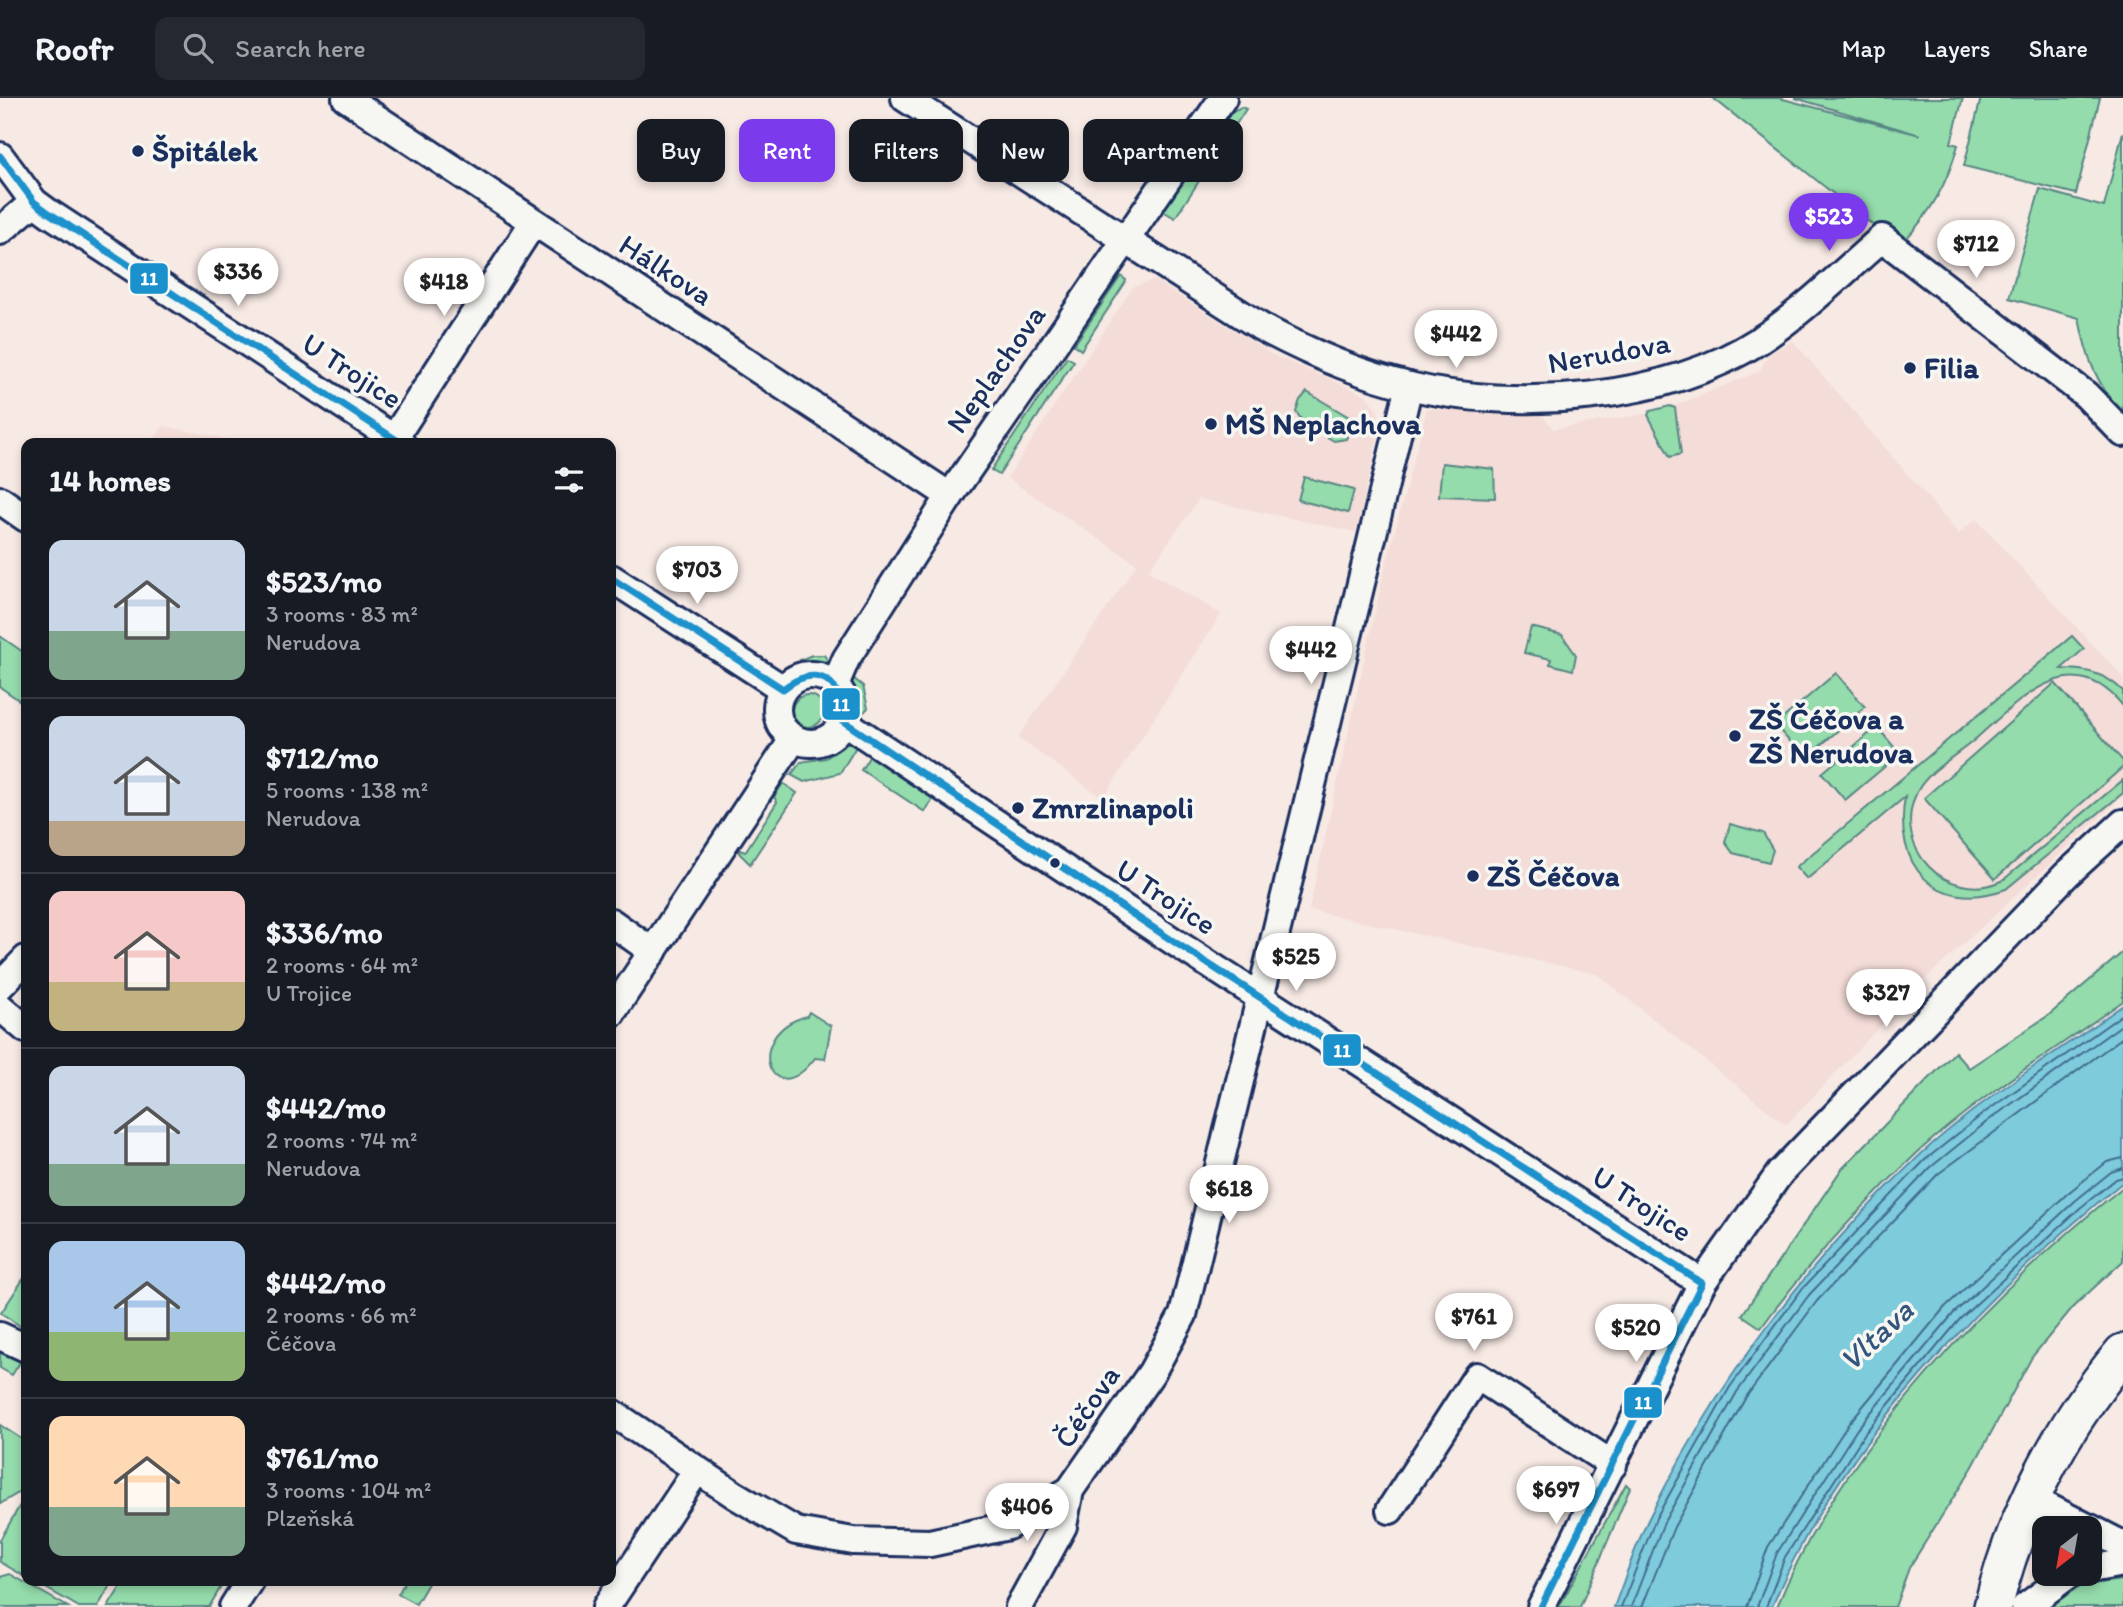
<!DOCTYPE html>
<meta charset="utf-8">
<style>
:root{--surface:#171b24;--page:#242831;--text:#f1f3f6;--muted:#9ea1a6;--line:#363941;--accent:#7c3aed}
body{margin:0;font-family:Itim,sans-serif;background:var(--page);color:var(--text);height:100vh;display:flex;flex-direction:column;font-size:26px;white-space:nowrap}
*{box-sizing:border-box;margin:0}
p{font-size:23px;color:var(--muted)}
.icon{flex:none;width:38px;height:38px;fill:none;stroke:currentColor;stroke-width:2;stroke-linecap:round;stroke-linejoin:round}
.map{position:relative;flex:1;overflow:hidden}
.details{position:absolute;left:21px;top:340px;width:595px;height:1148px;display:flex;flex-direction:column;background:var(--surface);border-radius:14px;box-shadow:0 4px 10px #0003}
.details>*{flex:none}
.top-card{position:absolute;left:637px;top:21px;width:665px;height:63px;display:flex;gap:14px}
.needle{width:46px;rotate:211deg}
.buttons{position:absolute;left:2032px;top:1418px;display:grid;gap:14px}
.buttons a{display:grid;place-items:center;width:70px;height:70px;border-radius:14px;background:var(--surface);box-shadow:0 4px 10px #0003;font-size:35px}
.price{position:absolute;translate:-50% -60px;padding:0 16px;border-radius:24px;background:#fff;color:#222;font-size:23px;line-height:46px;filter:drop-shadow(0 2px 4px #0008)}
.price::after{content:'';position:absolute;left:50%;top:42px;width:21px;height:16px;margin-left:-10px;background:inherit;clip-path:polygon(0 0,100% 0,50% 100%)}
.price.active{background:var(--accent);color:#fff}
ul{padding:0;list-style:none}
li{display:flex;align-items:center;gap:21px;height:175px;padding:0 28px}
li+li{border-top:2px solid var(--line)}
li span{display:grid;place-items:center;flex:none;width:196px;height:140px;border-radius:14px;color:#555}
li>.icon{margin-inline-start:auto}
span .icon{width:84px;height:84px;fill:#fffc;stroke-width:1}
li b{font-size:30px}
h2{display:flex;justify-content:space-between;align-items:center;height:84px;padding:0 28px;font-size:30px}
.chip{padding:0 24px;border-radius:14px;background:var(--surface);box-shadow:0 4px 10px #0003;font-size:24px;line-height:63px}
.chip.active{background:var(--accent);color:#fff}
header{display:flex;align-items:center;gap:42px;box-sizing:border-box;height:98px;padding:0 35px;background:var(--surface);border-bottom:2px solid var(--line)}
header strong{font-size:33px}
nav{display:flex;gap:38px;margin-inline-start:auto;font-size:24px}
.search{width:490px;height:63px;background:var(--page);display:flex;align-items:center;gap:18px;box-sizing:border-box;padding:0 24px;border-radius:14px;color:var(--muted);font-size:26px}
.map>svg:first-child{display:block}
</style>
<header>
<strong>Roofr</strong>
<div class="search"><svg class="icon" aria-label="search" viewBox="0 0 24 24"><circle cx="10" cy="10" r="6"/><path d="M15 15l6 6"/></svg>Search here</div>
<nav><a>Map</a><a>Layers</a><a>Share</a></nav>
</header>
<div class="map">
<svg width="2123" height="1509" viewBox="0 0 2123 1509">
<rect width="100%" height="100%" fill="#f7e9e4"/>
<filter id="ink" filterUnits="userSpaceOnUse"><feTurbulence type="fractalNoise" baseFrequency=".0143" numOctaves="2"/><feDisplacementMap in="SourceGraphic" scale="14" xChannelSelector="R" yChannelSelector="G"/><feConvolveMatrix kernelMatrix="1 2 1 2 8 2 1 2 1" color-interpolation-filters="sRGB"/></filter>
<g filter="url(#ink)">
<g fill="#f4dcd8">
<path d="M 1154,182 L 1271,256 L 1366,297 L 1378,314 L 1380,329 L 1356,434 L 1199,401 L 1148,473 L 1221,516 L 1103,700 L 1018,640 L 1137,466 L 1007,380 L 1133,189 Z"/>
<path d="M 1793,243 L 1959,436 L 1976,421 L 2123,579 L 2123,698 L 1921,885 L 1786,1027 L 1597,876 L 1309,812 L 1382,483 L 1427,311 L 1543,318 L 1553,331 L 1662,313 L 1760,273 L 1768,257 Z"/>
<path d="M 163,328 L 246,345 L 152,345 Z"/>
</g>
<g fill="#94dcab" stroke="#588684" stroke-width="2">
<path d="M 1713,0 L 1779,0 L 1920,37 L 1795,0 L 1963,0 L 1951,45 L 1958,47 C 1947,86 1931,115 1903,144 L 1884,136 Z"/>
<path d="M 1981,0 L 2100,0 L 2076,96 L 1964,68 Z"/>
<path d="M 1241,9 L 1246,11 L 1175,120 L 1163,113 L 1227,16 Z"/>
<path d="M 2123,34 L 2123,318 C 2096,284 2087,262 2079,220 L 2009,200 L 2040,91 L 2104,109 Z"/>
<path d="M 1121,178 L 1126,182 L 1125,185 L 1081,252 L 1074,247 Z"/>
<path d="M 1067,259 L 1074,263 L 999,377 L 991,372 Z"/>
<path d="M 1307,294 L 1349,319 L 1353,324 L 1346,341 L 1334,343 L 1305,326 L 1296,314 L 1300,302 Z"/>
<path d="M 1670,308 L 1675,310 L 1681,356 L 1670,359 L 1648,317 L 1650,313 Z"/>
<path d="M 1442,365 L 1494,371 L 1495,400 L 1439,398 Z"/>
<path d="M 1304,379 L 1354,392 L 1348,415 L 1298,402 Z"/>
<path d="M 1531,529 L 1562,537 L 1576,557 L 1573,572 L 1550,566 L 1551,561 L 1524,555 Z"/>
<path d="M 0,538 L 26,556 L 26,607 L 0,589 Z"/>
<path d="M 2072,538 L 2084,551 L 2061,571 C 2086,571 2105,575 2123,593 L 2123,608 C 2070,542 2016,606 1972,644 C 1955,658 1927,674 1917,694 C 1890,750 1947,807 2002,783 L 2123,682 L 2123,695 L 2006,791 C 1934,816 1893,767 1905,699 L 1807,781 L 1796,769 Z"/>
<path d="M 812,557 L 824,557 L 830,566 L 822,572 L 806,572 L 800,562 Z"/>
<path d="M 1836,575 L 1865,609 L 1805,661 L 1775,627 Z"/>
<path d="M 853,580 L 863,588 L 868,610 L 864,614 L 854,615 C 850,603 848,591 853,580 Z"/>
<path d="M 2055,585 L 2123,663 L 2123,669 L 1995,781 L 1924,700 Z"/>
<circle cx="808" cy="613" r="16"/>
<path d="M 1877,629 L 1900,656 L 1845,702 L 1822,675 Z"/>
<path d="M 853,642 L 859,644 L 840,675 L 804,684 L 791,677 L 801,664 L 826,660 Z"/>
<path d="M 871,656 L 935,698 L 925,714 L 861,672 Z"/>
<path d="M 783,685 L 797,695 L 750,766 L 739,755 L 740,752 L 745,754 L 777,704 L 774,699 Z"/>
<path d="M 1730,726 L 1763,735 L 1773,752 L 1769,764 L 1733,755 L 1725,744 Z"/>
<path d="M 2123,854 L 2123,903 C 2055,952 1979,998 1917,1055 C 1861,1108 1806,1168 1761,1230 L 1742,1217 L 1841,1072 L 1955,954 L 1969,970 L 2049,917 Z"/>
<path d="M 809,914 L 831,928 L 825,961 L 815,960 C 770,1019 741,935 807,918 Z"/>
<path d="M 2123,1089 L 2123,1163 L 2073,1209 L 2032,1259 L 1972,1370 L 1909,1470 L 1895,1509 L 1777,1509 C 1842,1349 1989,1196 2123,1089 Z"/>
<path d="M 26,1177 L 26,1232 L 1,1215 Z"/>
<path d="M 0,1246 L 23,1260 L 12,1277 L 0,1270 Z"/>
<path d="M 0,1327 L 26,1344 L 26,1398 L 20,1394 L 0,1406 Z"/>
<path d="M 1626,1386 L 1630,1390 L 1580,1509 L 1559,1509 Z"/>
<path d="M 23,1402 L 26,1403 L 26,1479 L 0,1464 L 0,1442 Z"/>
<path d="M 10,1476 L 68,1509 L 0,1509 L 0,1479 Z"/>
<path d="M 32,1482 L 113,1482 L 98,1509 L 79,1509 Z"/>
<path d="M 125,1482 L 225,1482 L 209,1509 L 108,1509 Z"/>
<path d="M 406,1482 L 430,1482 L 416,1506 L 398,1496 Z"/>
<path d="M 2123,1482 L 2123,1509 L 2047,1509 C 2056,1488 2103,1484 2123,1482 Z"/>
</g>
<path fill="#7ecbdc" stroke="#568daa" stroke-width="2" d="M 2123,907 L 2123,1084 C 1988,1193 1838,1346 1772,1509 L 1614,1509 C 1626,1478 1636,1445 1651,1416 C 1719,1281 1809,1162 1919,1058 C 1980,1001 2055,956 2123,907 Z"/>
<g fill="none" stroke-linecap="round" stroke-linejoin="round">
<g stroke="#436d90" stroke-width="2">
<path d="M 1621,1509 L 1656,1420 L 1730,1289 L 1802,1191 L 1925,1062 L 1984,1015 L 2123,916"/>
<path d="M 1631,1509 L 1664,1424 L 1737,1294 L 1809,1197 L 1931,1069 L 1989,1022 L 2123,926"/>
<path d="M 1642,1509 L 1674,1429 L 1746,1299 L 1817,1203 L 1938,1076 L 2123,939"/>
<path d="M 1747,1509 L 1768,1449 L 1849,1325 L 1945,1209 L 2068,1095 L 2107,1064 L 2123,1060"/>
<path d="M 1757,1509 L 1777,1455 L 1857,1331 L 1953,1216 L 2075,1103 L 2111,1074 L 2123,1070"/>
<path d="M 1766,1509 L 1785,1459 L 1865,1335 L 1960,1221 L 2080,1110 L 2116,1081 L 2123,1079"/>
</g>
<g stroke="#1b2f5e" stroke-width="32">
<g id="street">
<path d="M 346,0 L 950,398"/>
<path d="M 905,0 L 1261,229 C 1308,254 1357,276 1409,288 C 1516,314 1666,303 1760,242 C 1804,213 1843,174 1882,140 L 2086,297 L 2123,335"/>
<path d="M 0,58 L 34,104 L 49,115 L 401,345"/>
<path d="M 0,133 L 34,104"/>
<path d="M 391,345 L 533,125"/>
<path d="M 0,402 L 26,420"/>
<path d="M 611,480 L 783,591"/>
<circle cx="811" cy="611" r="34"/>
<path d="M 835,587 L 846,561 L 950,398 L 1223,0"/>
<path d="M 843,623 L 1176,845 L 1702,1185"/>
<path d="M 611,824 L 653,854"/>
<path d="M 0,888 L 26,861"/>
<path d="M 0,909 L 26,931"/>
<path d="M 611,916 L 794,640"/>
<path d="M 0,1238 L 26,1250"/>
<path d="M 611,1314 L 735,1397 L 796,1433 L 853,1443 L 930,1445 L 1008,1428 L 1070,1392 L 1152,1274 L 1183,1217 L 1409,288"/>
<path d="M 2030,1400 L 2089,1430"/>
<path d="M 1390,1412 L 1477,1278 L 1613,1367"/>
<path d="M 2090,1430 L 2123,1447"/>
<path d="M 2090,1471 L 2123,1465"/>
<path d="M 233,1509 L 250,1482"/>
<path d="M 606,1509 L 697,1372"/>
<path d="M 1019,1509 L 1063,1428 L 1070,1392"/>
<path d="M 1541,1509 L 1702,1185 L 1780,1075 L 2066,777 L 2123,725"/>
<path d="M 2025,1509 L 2071,1475"/>
</g>
</g>
<g stroke="#1b2f5e" stroke-width="42">
<path id="secondary" d="M 1993,1509 C 2016,1416 2061,1329 2123,1255"/>
</g>
<use href="#street" stroke="#f6f6f2" stroke-width="26"/>
<use href="#secondary" stroke="#f6f6f2" stroke-width="37"/>
<g stroke="#f6f6f2" stroke-width="12">
<g id="bus-1">
<path d="M 0,58 L 34,104 L 49,115 L 401,345"/>
<path d="M 611,480 L 783,591 C 817,564 843,582 843,623 L 1176,845 L 1702,1185 L 1541,1509"/>
</g>
</g>
<use href="#bus-1" stroke="#1a91cc" stroke-width="7"/>
</g>
</g>
<g fill="#1b2f5e" stroke="#f6f6f2" stroke-width="2.5">
<circle cx="138" cy="53" r="7"/>
<circle cx="1910" cy="270" r="7"/>
<circle cx="1211" cy="326" r="7"/>
<circle cx="1735" cy="638" r="7"/>
<circle cx="1018" cy="710" r="7"/>
<circle cx="1055" cy="765" r="6"/>
<circle cx="1473" cy="778" r="7"/>
</g>
<g text-anchor="middle" stroke-width="7" stroke-linejoin="round" paint-order="stroke">
<g font-size="30" font-weight="bold" fill="#1b2f5e" stroke="#f6f6f2" text-anchor="start">
<text x="152" y="63">Špitálek</text>
<text x="1924" y="280">Filia</text>
<text x="1225" y="336">MŠ Neplachova</text>
<text x="1749" y="631">ZŠ Čéčova a<tspan x="1749" dy="34">ZŠ Nerudova</tspan></text>
<text x="1032" y="720">Zmrzlinapoli</text>
<text x="1487" y="788">ZŠ Čéčova</text>
</g>
<g font-size="30" fill="#1b2f5e" stroke="#f6f6f2">
<text transform="translate(666 172) rotate(33)" y="10">Hálkova</text>
<text transform="translate(1609 255) rotate(-10)" y="10">Nerudova</text>
<text transform="translate(996 271) rotate(-55)" y="10">Neplachova</text>
<text transform="translate(352 273) rotate(33)" y="10">U Trojice</text>
<text transform="translate(1166 799) rotate(33)" y="10">U Trojice</text>
<text transform="translate(1642 1106) rotate(33)" y="10">U Trojice</text>
<text transform="translate(1087 1309) rotate(-56)" y="10">Čéčova</text>
</g>
<g font-size="32" font-style="italic" fill="#34567e" stroke="#f6f6f2">
<text transform="translate(1876 1237) rotate(-43)" y="11">Vltava</text>
</g>
</g>
<g stroke="#f6f6f2" stroke-width="2.5">
<rect x="129" y="164" width="40" height="33" rx="7" fill="#1a91cc"/>
<rect x="821" y="589" width="40" height="34" rx="7" fill="#1a91cc"/>
<rect x="1322" y="935" width="40" height="34" rx="7" fill="#1a91cc"/>
<rect x="1623" y="1288" width="40" height="33" rx="7" fill="#1a91cc"/>
</g>
<g font-size="19" text-anchor="middle" font-weight="bold" fill="#fff">
<text x="149" y="187">11</text>
<text x="841" y="613">11</text>
<text x="1342" y="959">11</text>
<text x="1643" y="1311">11</text>
</g>
</svg>
<div class="buttons">
<a><svg class="needle" viewBox="-14 -14 28 28"><path d="M0-13l5 13h-10z" fill="#e53935"/><path d="M0 13l5-13h-10z" fill="#9ea1a6"/></svg></a>
</div>
<b class="price active" style="left:1829px;top:155px">$523</b>
<b class="price" style="left:1976px;top:182px">$712</b>
<b class="price" style="left:238px;top:210px">$336</b>
<b class="price" style="left:444px;top:220px">$418</b>
<b class="price" style="left:1456px;top:272px">$442</b>
<b class="price" style="left:697px;top:508px">$703</b>
<b class="price" style="left:1311px;top:588px">$442</b>
<b class="price" style="left:1296px;top:895px">$525</b>
<b class="price" style="left:1886px;top:931px">$327</b>
<b class="price" style="left:1229px;top:1127px">$618</b>
<b class="price" style="left:1474px;top:1255px">$761</b>
<b class="price" style="left:1636px;top:1266px">$520</b>
<b class="price" style="left:1556px;top:1428px">$697</b>
<b class="price" style="left:1027px;top:1445px">$406</b>
<div class="top-card">
<a class="chip">Buy</a>
<a class="chip active">Rent</a>
<a class="chip">Filters</a>
<a class="chip">New</a>
<a class="chip">Apartment</a>
</div>
<section class="details">
<h2>14 homes<svg class="icon" aria-label="filters" viewBox="0 0 24 24"><path d="M4 7h16M4 17h16"/><circle cx="9" cy="7" r="2"/><circle cx="15" cy="17" r="2"/></svg></h2>
<ul>
<li><span style="background:linear-gradient(#c9d6e8 65%,#7fa58c 0)"><svg class="icon" aria-label="home" viewBox="0 0 24 24"><path d="M3 11l9-7 9 7M6 9v11h12V9"/></svg></span><div><b>$523/mo</b><p>3 rooms · 83 m²</p><p>Nerudova</p></div></li>
<li><span style="background:linear-gradient(#c9d6e8 75%,#b9a48a 0)"><svg class="icon" aria-label="home" viewBox="0 0 24 24"><path d="M3 11l9-7 9 7M6 9v11h12V9"/></svg></span><div><b>$712/mo</b><p>5 rooms · 138 m²</p><p>Nerudova</p></div></li>
<li><span style="background:linear-gradient(#f6c9c9 65%,#c2b280 0)"><svg class="icon" aria-label="home" viewBox="0 0 24 24"><path d="M3 11l9-7 9 7M6 9v11h12V9"/></svg></span><div><b>$336/mo</b><p>2 rooms · 64 m²</p><p>U Trojice</p></div></li>
<li><span style="background:linear-gradient(#c9d6e8 70%,#7fa58c 0)"><svg class="icon" aria-label="home" viewBox="0 0 24 24"><path d="M3 11l9-7 9 7M6 9v11h12V9"/></svg></span><div><b>$442/mo</b><p>2 rooms · 74 m²</p><p>Nerudova</p></div></li>
<li><span style="background:linear-gradient(#a9c7e8 65%,#8fb573 0)"><svg class="icon" aria-label="home" viewBox="0 0 24 24"><path d="M3 11l9-7 9 7M6 9v11h12V9"/></svg></span><div><b>$442/mo</b><p>2 rooms · 66 m²</p><p>Čéčova</p></div></li>
<li><span style="background:linear-gradient(#ffd9b3 65%,#7fa58c 0)"><svg class="icon" aria-label="home" viewBox="0 0 24 24"><path d="M3 11l9-7 9 7M6 9v11h12V9"/></svg></span><div><b>$761/mo</b><p>3 rooms · 104 m²</p><p>Plzeňská</p></div></li>
</ul>
</section>
</div>
